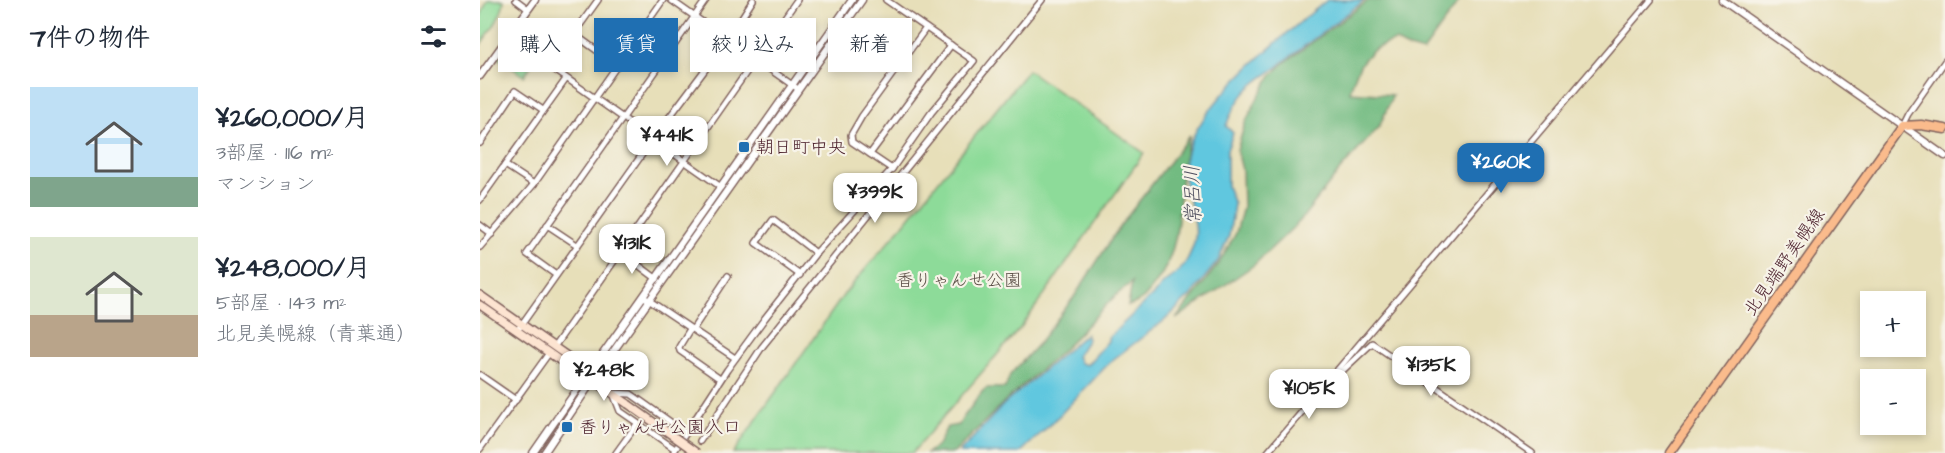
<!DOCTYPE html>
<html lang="ja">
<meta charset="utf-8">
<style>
:root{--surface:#fff;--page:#f6f6f7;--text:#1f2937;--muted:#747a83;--accent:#1f6fb2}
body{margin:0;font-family:"Architects Daughter","Klee One",sans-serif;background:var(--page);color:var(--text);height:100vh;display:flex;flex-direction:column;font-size:22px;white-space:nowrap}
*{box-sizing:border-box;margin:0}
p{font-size:20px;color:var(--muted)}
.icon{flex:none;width:33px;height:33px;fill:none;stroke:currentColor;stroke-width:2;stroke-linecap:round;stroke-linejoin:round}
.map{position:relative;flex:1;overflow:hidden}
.drawer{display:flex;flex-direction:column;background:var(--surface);width:480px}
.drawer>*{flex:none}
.banner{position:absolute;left:18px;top:18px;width:570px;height:54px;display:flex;gap:12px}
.fabs{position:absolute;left:1380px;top:291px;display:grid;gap:12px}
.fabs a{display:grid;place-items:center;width:66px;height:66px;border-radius:0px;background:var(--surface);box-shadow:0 3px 9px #0003;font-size:30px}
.price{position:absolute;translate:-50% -51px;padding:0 14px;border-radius:12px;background:#fff;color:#222;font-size:20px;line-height:39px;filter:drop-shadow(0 2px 3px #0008)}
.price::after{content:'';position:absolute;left:50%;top:36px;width:18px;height:14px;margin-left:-9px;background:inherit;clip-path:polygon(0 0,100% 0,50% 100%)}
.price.current{background:var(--accent);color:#fff}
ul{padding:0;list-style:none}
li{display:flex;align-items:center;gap:18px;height:150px;padding:0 30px}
li span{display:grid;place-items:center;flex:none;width:168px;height:120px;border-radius:0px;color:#555}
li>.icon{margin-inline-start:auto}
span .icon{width:72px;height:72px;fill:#fffc;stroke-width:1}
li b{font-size:26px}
h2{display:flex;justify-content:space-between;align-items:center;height:72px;padding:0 30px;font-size:26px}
.pill{padding:0 21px;border-radius:0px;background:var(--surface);box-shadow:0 3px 9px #0003;font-size:21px;line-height:54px}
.pill.current{background:var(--accent);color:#fff}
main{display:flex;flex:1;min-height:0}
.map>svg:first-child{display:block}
</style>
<main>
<section class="drawer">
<h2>7件の物件<svg class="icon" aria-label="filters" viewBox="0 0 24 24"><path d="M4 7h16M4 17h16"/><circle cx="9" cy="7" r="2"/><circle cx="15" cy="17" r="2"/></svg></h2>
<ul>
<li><span style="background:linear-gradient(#bfe0f5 75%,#7fa58c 0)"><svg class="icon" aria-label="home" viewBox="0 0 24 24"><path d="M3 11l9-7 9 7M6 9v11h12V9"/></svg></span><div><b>¥260,000/月</b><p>3部屋 · 116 m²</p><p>マンション</p></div></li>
<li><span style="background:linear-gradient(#dfe7d0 65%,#b9a48a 0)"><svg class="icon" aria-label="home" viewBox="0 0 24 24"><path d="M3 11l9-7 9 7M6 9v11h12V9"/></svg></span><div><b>¥248,000/月</b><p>5部屋 · 143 m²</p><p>北見美幌線（青葉通）</p></div></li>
</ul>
</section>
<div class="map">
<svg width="1465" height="453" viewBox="0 0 1465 453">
<rect width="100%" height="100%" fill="#f7f3e8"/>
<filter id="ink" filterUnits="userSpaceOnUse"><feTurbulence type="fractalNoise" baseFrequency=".0167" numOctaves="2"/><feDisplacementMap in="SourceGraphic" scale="12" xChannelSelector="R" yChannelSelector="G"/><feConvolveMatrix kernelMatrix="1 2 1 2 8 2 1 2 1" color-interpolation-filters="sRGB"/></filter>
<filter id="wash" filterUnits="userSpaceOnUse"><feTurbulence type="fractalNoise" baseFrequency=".008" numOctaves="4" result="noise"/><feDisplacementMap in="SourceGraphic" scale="24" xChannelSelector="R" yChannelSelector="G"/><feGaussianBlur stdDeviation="1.35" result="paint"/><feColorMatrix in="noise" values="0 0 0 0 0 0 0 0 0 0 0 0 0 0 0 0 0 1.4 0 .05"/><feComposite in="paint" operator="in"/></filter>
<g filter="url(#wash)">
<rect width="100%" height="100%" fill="#e7dfb9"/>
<g fill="#8ddb99" stroke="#6c7d62" stroke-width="1.5">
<path d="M 8,0 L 24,0 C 22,18 10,31 0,45 L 0,17 Z"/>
<path d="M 29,43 L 55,60 L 44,76 L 18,58 Z"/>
<path d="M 548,70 L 664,153 L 542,326 L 432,453 L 253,453 L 365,293 L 423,225 Z"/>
</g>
<g fill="#72bb81" stroke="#5e6d56" stroke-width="1.5">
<path d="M 889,0 L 980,0 L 943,52 L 925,47 L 916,41 C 887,47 877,65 870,92 L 913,95 L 899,127 L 860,170 L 820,221 L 774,265 L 696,319 L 739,263 L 756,233 L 763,207 L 762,170 L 757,150 L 765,123 L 778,97 L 791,76 L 803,64 Z"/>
<path d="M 710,135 C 693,185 709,239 676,283 C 666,296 664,301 648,306 L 652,282 L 634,297 L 581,352 L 523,403 L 474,453 L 447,453 L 458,445 L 467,427 L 479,425 C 483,416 488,412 493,404 C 507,387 499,387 525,388 L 530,375 L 559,343 L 594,297 L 640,226 Z"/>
</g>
<path fill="#61c7df" stroke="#567385" stroke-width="1.5" d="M 847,0 L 885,0 L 802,63 C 794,71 784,75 775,83 C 762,93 752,110 746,126 L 753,133 L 747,150 L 747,186 L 754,204 L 749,236 L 738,261 L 711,295 L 685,320 L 631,361 L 576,419 L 540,453 L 479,453 L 523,405 L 606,334 L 608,339 L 597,356 L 600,363 L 607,365 L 628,341 L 628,338 L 679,289 C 683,280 693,278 699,271 C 706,264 711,253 714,243 C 721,221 702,192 704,167 C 707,109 805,35 847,0 Z"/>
</g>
<g filter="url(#ink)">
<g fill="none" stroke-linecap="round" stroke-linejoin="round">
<g stroke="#81625d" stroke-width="8">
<g id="minor">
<path d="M 36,0 L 48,9"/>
<path d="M 191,0 L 318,89"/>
<path d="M 94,34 L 137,65"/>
<path d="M 28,37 L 241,187"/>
<path d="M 70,67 L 118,0"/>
<path d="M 1422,126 L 1428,114 L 1465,61"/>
<path d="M 0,143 L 35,91 L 63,110"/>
<path d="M 390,154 L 471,45"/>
<path d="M 25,165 L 54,184"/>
<path d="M 412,169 L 372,142 L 371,135 L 382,116 L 446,28"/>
<path d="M 0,200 L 86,79"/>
<path d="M 0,225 L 12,234"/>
<path d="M 67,225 L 97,245"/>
<path d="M 0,247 L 54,184 L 183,0"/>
<path d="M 141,252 L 177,279"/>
<path d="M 76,275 L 47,254 L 226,0"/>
<path d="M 320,275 L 276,243 L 293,220 L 336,253"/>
<path d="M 164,297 L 255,358"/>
<path d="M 210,329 L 199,347 L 200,351 L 240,379"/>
<path d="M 213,329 L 248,276"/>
<path d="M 37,331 L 173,139 L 248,39 L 273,0"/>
<path d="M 74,347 L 317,0"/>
<path d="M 856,373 L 861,372 L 892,343 L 1052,453"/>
<path d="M 0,375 L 36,400"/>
<path d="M 220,441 L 282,347 L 562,0"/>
<path d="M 0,449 L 69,353"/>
<path d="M 195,449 L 140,411 L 133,393 L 151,394 L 206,433"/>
<path d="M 136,453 L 157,424"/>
<path d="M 193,453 L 247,370 L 285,318 L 336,253 L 412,169 L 451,113 L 494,61 L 406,0"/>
<path d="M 787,453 L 1171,0"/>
</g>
</g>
<g stroke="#81625d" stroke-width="9">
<g id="tertiary">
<path d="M 1242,0 L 1465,156"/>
<path d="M 0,76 L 55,0"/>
<path d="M 110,372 L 372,0"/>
<path d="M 53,453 L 105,378"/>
<path d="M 64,453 L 113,380 L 382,0"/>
</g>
</g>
<g stroke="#81625d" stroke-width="10">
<g id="secondary">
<path d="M 0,295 L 110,372"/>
<path d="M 0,305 L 105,378 L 113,380 L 148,404"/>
</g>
</g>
<g stroke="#81625d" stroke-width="11">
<path id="primary" d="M 1189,453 L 1422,126 L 1441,125 L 1465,129"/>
</g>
<use href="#minor" stroke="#fff" stroke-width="5"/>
<use href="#tertiary" stroke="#fff" stroke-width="6"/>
<use href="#secondary" stroke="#fde4d1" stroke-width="7"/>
<use href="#primary" stroke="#fabb8c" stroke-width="8"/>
<g stroke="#81625d" stroke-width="10" stroke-linecap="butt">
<path id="secondary-bridge" d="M 148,404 L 217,453"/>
</g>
<use href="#secondary-bridge" stroke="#fde4d1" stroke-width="7"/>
</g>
</g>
<g fill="#1f6fb2" stroke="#f7f3e8" stroke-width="2">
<rect x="258" y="141" width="12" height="12" rx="3"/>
<rect x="81" y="421" width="12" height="12" rx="3"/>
</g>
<g text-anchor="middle" stroke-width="4.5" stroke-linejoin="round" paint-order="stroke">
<g font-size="18" fill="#4a1f2b" stroke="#f7f3e8" text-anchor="start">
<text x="276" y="153">朝日町中央</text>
<text x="99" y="433">香りゃんせ公園入口</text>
</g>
<g font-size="18" fill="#4a1f2b" stroke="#f7f3e8">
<text transform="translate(1304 262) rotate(-55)" y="6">北見端野美幌線</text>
</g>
<g font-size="18" fill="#5b4e46" stroke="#f7f3e8">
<text x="479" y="286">香りゃんせ公園</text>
</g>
<g font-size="20" font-style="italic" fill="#515161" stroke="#f7f3e8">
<text transform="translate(712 195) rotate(-92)" y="7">常呂川</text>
</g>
</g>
</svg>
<div class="fabs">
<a>+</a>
<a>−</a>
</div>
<b class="price" style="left:187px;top:167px">¥441K</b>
<b class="price current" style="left:1021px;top:194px">¥260K</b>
<b class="price" style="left:395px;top:224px">¥399K</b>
<b class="price" style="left:152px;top:275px">¥131K</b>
<b class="price" style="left:951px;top:397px">¥135K</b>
<b class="price" style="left:124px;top:402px">¥248K</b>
<b class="price" style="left:829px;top:420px">¥105K</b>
<div class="banner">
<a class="pill">購入</a>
<a class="pill current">賃貸</a>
<a class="pill">絞り込み</a>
<a class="pill">新着</a>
</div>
</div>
</main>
